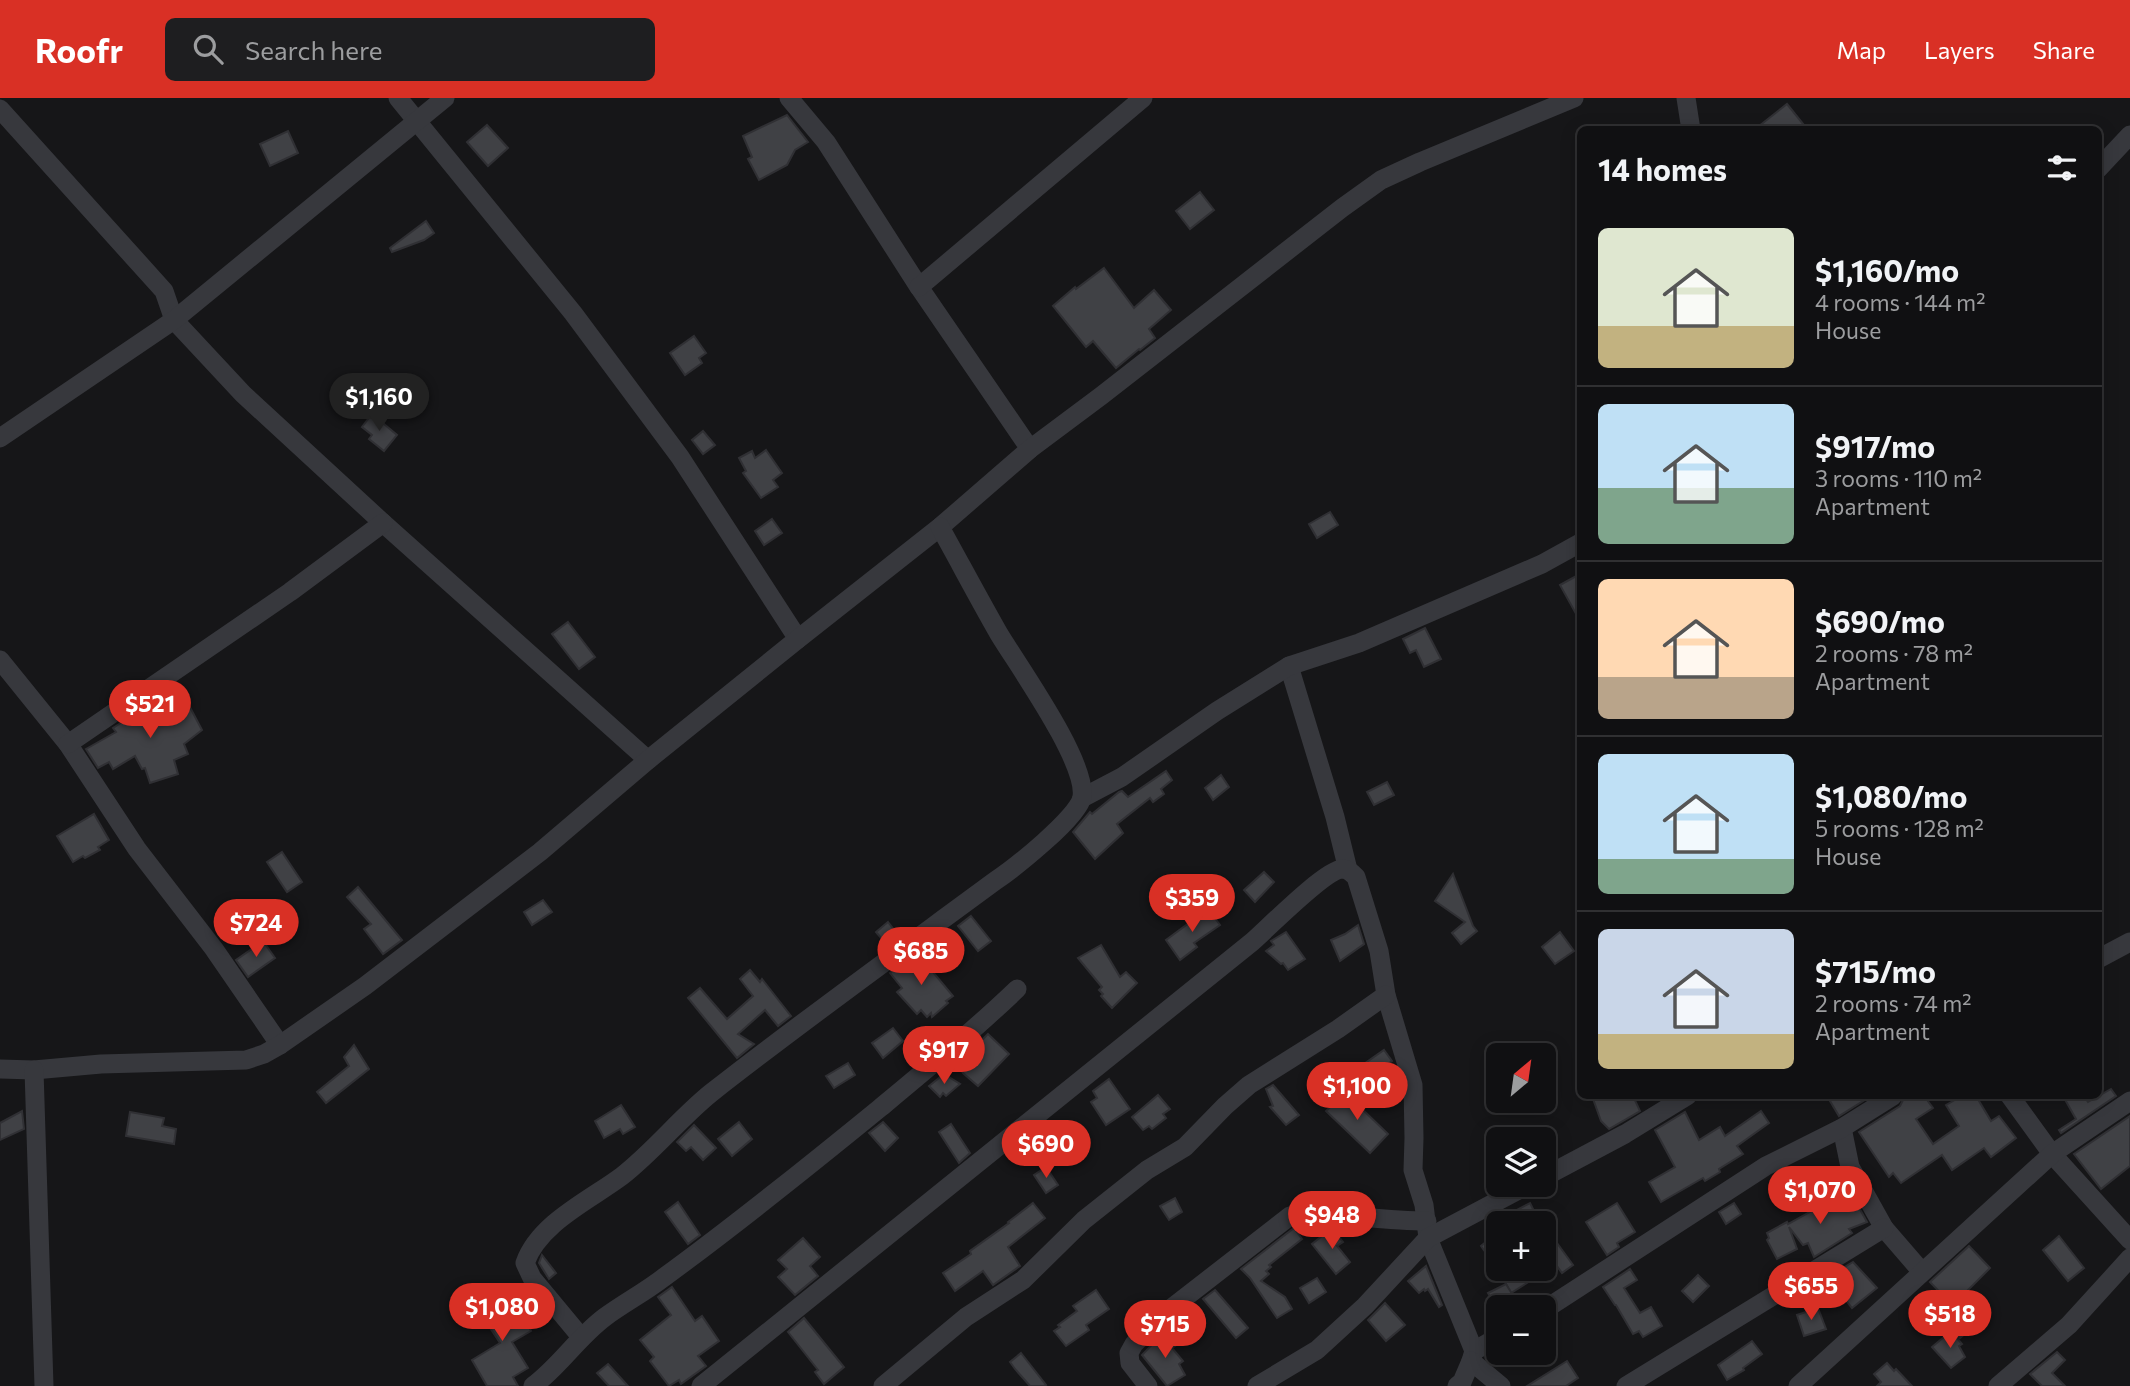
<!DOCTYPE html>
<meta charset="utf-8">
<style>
:root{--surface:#101012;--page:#1e1e20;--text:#f1f3f6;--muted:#9c9d9f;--line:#303032;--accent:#d93025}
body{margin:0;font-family:Commissioner,sans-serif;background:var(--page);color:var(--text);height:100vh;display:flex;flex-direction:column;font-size:26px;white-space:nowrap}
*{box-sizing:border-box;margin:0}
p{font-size:23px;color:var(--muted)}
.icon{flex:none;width:38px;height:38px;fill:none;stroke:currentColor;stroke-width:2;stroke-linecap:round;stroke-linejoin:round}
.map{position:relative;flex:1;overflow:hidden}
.details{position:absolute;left:1577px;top:28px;width:525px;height:973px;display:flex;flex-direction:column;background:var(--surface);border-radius:10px;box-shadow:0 4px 18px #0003,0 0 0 2px var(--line)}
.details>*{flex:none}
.needle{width:46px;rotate:29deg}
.tools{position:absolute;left:1486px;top:945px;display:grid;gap:14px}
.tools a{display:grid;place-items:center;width:70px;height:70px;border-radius:10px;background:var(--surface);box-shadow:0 4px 18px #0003,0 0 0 2px var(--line);font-size:35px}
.price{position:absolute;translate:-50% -60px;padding:0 16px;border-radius:24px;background:var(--accent);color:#fff;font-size:23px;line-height:46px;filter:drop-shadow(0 2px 4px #0008)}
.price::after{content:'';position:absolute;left:50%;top:42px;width:21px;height:16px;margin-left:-10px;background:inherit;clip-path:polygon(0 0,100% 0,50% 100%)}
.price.on{background:#222;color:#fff}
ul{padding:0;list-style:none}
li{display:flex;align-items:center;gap:21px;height:175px;padding:0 21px}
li+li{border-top:2px solid var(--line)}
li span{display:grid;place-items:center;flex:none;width:196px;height:140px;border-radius:10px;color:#555}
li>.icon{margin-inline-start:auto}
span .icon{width:84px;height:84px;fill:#fffc;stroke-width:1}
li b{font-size:30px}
h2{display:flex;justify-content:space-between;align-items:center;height:84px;padding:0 21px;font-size:30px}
header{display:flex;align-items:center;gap:42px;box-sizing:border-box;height:98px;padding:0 35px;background:var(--accent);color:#fff}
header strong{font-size:33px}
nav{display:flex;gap:38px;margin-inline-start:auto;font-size:24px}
.search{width:490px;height:63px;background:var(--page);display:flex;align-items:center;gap:18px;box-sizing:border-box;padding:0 24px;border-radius:10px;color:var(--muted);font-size:26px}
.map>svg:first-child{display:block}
</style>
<header>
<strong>Roofr</strong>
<div class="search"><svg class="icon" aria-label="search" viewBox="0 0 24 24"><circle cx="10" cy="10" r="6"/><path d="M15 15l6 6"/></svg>Search here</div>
<nav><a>Map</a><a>Layers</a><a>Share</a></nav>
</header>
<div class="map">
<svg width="2130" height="1288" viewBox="0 0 2130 1288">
<rect width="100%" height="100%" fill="#161618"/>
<g fill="#404145" stroke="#303034" stroke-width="2">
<path d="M 1787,6 L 1808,32 L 1754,32 Z"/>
<path d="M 787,17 L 808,44 L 795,52 L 787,67 L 759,82 L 748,61 L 752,59 L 743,38 Z"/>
<path d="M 487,27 L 508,50 L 488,68 L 467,44 Z"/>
<path d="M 288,33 L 298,55 L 270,68 L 260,46 Z"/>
<path d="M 1200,94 L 1214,112 L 1190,131 L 1176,113 Z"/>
<path d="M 426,123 L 434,135 L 424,142 L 392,154 L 390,150 Z"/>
<path d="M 1104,170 L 1134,210 L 1154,192 L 1171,212 L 1149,231 L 1155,240 L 1140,252 L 1139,251 L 1116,270 L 1093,243 L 1086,249 L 1053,208 L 1075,189 L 1076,191 Z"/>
<path d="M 694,238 L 706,255 L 699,260 L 702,265 L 685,277 L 670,255 Z"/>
<path d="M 372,316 L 397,337 L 384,353 L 369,341 L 372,337 L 362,329 Z"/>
<path d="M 703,333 L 715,347 L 703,356 L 692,342 Z"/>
<path d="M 766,352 L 782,375 L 773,382 L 778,389 L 761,400 L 743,375 L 746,373 L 739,360 L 752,353 L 755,360 Z"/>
<path d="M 1330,414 L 1338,427 L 1317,440 L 1309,426 Z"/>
<path d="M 772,421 L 782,435 L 764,447 L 755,433 Z"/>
<path d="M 1580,476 L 1580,523 L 1560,487 Z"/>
<path d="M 568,524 L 595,559 L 579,571 L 552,536 Z"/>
<path d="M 1425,530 L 1441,561 L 1424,569 L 1416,552 L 1410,555 L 1403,541 Z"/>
<path d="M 184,598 L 202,632 L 184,646 L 188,656 L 174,662 L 178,676 L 150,685 L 145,670 L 142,671 L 135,658 L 113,671 L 109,664 L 98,670 L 86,651 L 116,634 L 113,630 L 127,621 L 129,624 Z"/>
<path d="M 1166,673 L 1172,682 L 1161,691 L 1164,696 L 1153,704 L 1150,700 L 1117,726 L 1123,735 L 1095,761 L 1073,734 L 1090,714 L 1092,716 L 1119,694 L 1122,693 L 1128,699 Z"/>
<path d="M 1221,677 L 1229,689 L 1213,702 L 1205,690 Z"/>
<path d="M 1387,684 L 1394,697 L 1374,707 L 1367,694 Z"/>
<path d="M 94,716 L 109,742 L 98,749 L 100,752 L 85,760 L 83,758 L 73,764 L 57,738 Z"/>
<path d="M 282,754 L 302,784 L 287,794 L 267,764 Z"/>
<path d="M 1264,774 L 1274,784 L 1255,804 L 1244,792 Z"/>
<path d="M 1453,776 L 1473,828 L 1477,833 L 1461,846 L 1452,835 L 1465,824 L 1435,803 Z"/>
<path d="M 358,789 L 402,842 L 383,856 L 364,831 L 371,826 L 347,799 Z"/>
<path d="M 543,802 L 552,814 L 532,827 L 524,814 Z"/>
<path d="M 1208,811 L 1220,827 L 1194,845 L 1197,849 L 1180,862 L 1166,842 Z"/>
<path d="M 971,818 L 991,843 L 978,853 L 958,828 Z"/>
<path d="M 888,824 L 899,838 L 887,847 L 876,834 Z"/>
<path d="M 1358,827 L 1364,846 L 1340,863 L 1331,842 L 1345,836 Z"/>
<path d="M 1286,834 L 1305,861 L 1288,872 L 1283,865 L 1281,866 L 1266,853 L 1274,847 L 1271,843 Z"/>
<path d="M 1560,834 L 1574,853 L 1555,866 L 1542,849 Z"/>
<path d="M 263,843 L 275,860 L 248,879 L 236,862 Z"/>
<path d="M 1101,847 L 1120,879 L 1126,874 L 1137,885 L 1112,910 L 1101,898 L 1103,896 L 1099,892 L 1102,889 L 1078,860 Z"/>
<path d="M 917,855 L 953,898 L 946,903 L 948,905 L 932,919 L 931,915 L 927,919 L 921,912 L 917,916 L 897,894 L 902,890 L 890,875 Z"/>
<path d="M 750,872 L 760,884 L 762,881 L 791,918 L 778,928 L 765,912 L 738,936 L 754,946 L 737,960 L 688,900 L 700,890 L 727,921 L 753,898 L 740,881 Z"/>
<path d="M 893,930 L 903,943 L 883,960 L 872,945 Z"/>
<path d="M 988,936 L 1009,956 L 978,988 L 963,975 L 958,966 Z"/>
<path d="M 354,947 L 369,971 L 326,1005 L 317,994 L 349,968 L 344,959 Z"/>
<path d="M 1384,952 L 1392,963 L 1369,979 L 1361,968 Z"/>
<path d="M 848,965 L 855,977 L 834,990 L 826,978 Z"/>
<path d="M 944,976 L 960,986 L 946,998 L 943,995 L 940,999 L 929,988 Z"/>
<path d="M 1109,981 L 1130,1011 L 1106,1027 L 1091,1004 L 1097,1000 L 1093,993 Z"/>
<path d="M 1273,987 L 1299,1017 L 1286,1027 L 1270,1009 L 1273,1008 L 1266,991 Z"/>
<path d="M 2111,991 L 2116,998 L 2061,1035 L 2059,1032 L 2076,1021 L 2063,998 L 2084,998 L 2088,1004 Z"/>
<path d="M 1347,993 L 1363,1010 L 1362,1011 L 1388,1036 L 1370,1055 L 1326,1013 Z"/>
<path d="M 1158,997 L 1170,1011 L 1163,1016 L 1166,1020 L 1152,1031 L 1149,1028 L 1143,1032 L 1132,1019 Z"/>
<path d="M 1592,998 L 1633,998 L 1640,1013 L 1609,1031 L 1601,1023 Z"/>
<path d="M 1827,998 L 1871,998 L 1839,1018 Z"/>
<path d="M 1905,998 L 1924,998 L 1933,1010 L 1916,1021 L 1933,1046 L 1959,1028 L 1946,1007 L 1962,998 L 1976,998 L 1991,1023 L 1999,1018 L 2016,1040 L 1991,1059 L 1984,1050 L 1952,1072 L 1942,1057 L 1901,1085 L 1893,1075 L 1889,1079 L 1859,1034 L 1900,1008 Z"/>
<path d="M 621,1007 L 635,1029 L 623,1036 L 620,1031 L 604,1040 L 595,1023 Z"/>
<path d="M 22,1013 L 24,1031 L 0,1042 L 0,1025 Z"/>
<path d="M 1761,1013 L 1769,1025 L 1737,1048 L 1743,1056 L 1719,1071 L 1720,1074 L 1705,1083 L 1703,1080 L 1661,1104 L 1649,1084 L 1675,1069 L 1655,1032 L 1685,1014 L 1699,1042 L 1720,1029 L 1725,1038 Z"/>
<path d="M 130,1014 L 164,1020 L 162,1028 L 176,1031 L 174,1046 L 126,1038 Z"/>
<path d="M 2130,1018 L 2130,1068 L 2101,1091 L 2074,1056 Z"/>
<path d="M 739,1024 L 752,1041 L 732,1058 L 718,1041 Z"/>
<path d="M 883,1024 L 898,1040 L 885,1053 L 869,1035 Z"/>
<path d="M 951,1026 L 970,1055 L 959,1065 L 939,1034 Z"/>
<path d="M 694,1027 L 716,1050 L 703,1062 L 691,1049 L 686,1053 L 677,1044 Z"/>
<path d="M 1046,1069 L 1058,1087 L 1046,1095 L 1034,1077 Z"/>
<path d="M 1846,1086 L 1867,1124 L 1849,1131 L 1852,1135 L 1814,1159 L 1808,1145 L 1803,1147 L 1789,1129 L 1797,1151 L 1777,1161 L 1767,1142 L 1769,1140 L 1767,1135 L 1787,1124 L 1788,1126 L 1833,1101 L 1830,1095 Z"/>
<path d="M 1175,1100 L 1182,1114 L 1169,1122 L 1160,1108 Z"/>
<path d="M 678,1104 L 700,1137 L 688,1146 L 665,1114 Z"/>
<path d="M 1033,1105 L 1045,1120 L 1008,1149 L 1020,1168 L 993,1187 L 983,1173 L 955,1193 L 943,1175 L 971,1156 L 970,1153 L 1009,1125 L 1008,1124 Z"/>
<path d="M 1530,1105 L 1540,1125 L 1519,1125 L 1513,1114 Z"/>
<path d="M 1617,1105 L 1635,1134 L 1617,1145 L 1619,1149 L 1607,1157 L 1586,1124 Z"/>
<path d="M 1734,1105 L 1741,1116 L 1726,1126 L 1719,1114 Z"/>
<path d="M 1294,1130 L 1302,1141 L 1269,1167 L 1271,1169 L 1266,1173 L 1269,1176 L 1261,1183 L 1285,1199 L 1292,1211 L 1277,1220 L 1250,1180 L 1241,1171 Z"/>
<path d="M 1332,1130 L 1343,1144 L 1337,1148 L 1350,1164 L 1336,1176 L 1312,1146 Z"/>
<path d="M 1498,1134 L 1498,1172 L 1481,1148 Z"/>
<path d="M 2059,1138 L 2084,1170 L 2068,1183 L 2043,1152 Z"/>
<path d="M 803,1140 L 820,1159 L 810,1168 L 818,1178 L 795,1197 L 778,1179 L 787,1171 L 778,1162 Z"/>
<path d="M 1557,1145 L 1573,1167 L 1562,1175 L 1546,1153 Z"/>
<path d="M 1969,1148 L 1990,1170 L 1965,1195 L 1985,1218 L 1960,1240 L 1942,1220 L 1954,1209 L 1930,1184 Z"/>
<path d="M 542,1157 L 556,1175 L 549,1181 L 539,1165 Z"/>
<path d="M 1853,1164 L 1877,1190 L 1852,1210 L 1828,1179 Z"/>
<path d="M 1426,1168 L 1442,1207 L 1439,1209 L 1428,1191 L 1425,1193 L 1424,1191 L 1419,1195 L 1408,1183 Z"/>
<path d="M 1516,1171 L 1519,1171 L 1527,1185 L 1511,1195 L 1502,1179 Z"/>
<path d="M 1630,1171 L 1637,1182 L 1624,1190 L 1640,1215 L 1651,1209 L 1662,1228 L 1643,1239 L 1639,1233 L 1633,1236 L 1616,1207 L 1615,1207 L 1603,1189 Z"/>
<path d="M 1698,1177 L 1709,1188 L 1693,1204 L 1682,1193 Z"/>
<path d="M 1317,1180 L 1326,1194 L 1309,1205 L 1300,1190 Z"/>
<path d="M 1506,1186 L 1520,1209 L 1496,1209 L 1488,1195 Z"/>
<path d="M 672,1189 L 695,1223 L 702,1218 L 719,1243 L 698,1258 L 706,1268 L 681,1286 L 679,1282 L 669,1288 L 650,1263 L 654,1259 L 640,1242 L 671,1217 L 658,1199 Z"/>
<path d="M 1096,1192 L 1109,1211 L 1086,1227 L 1089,1232 L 1066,1248 L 1054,1233 L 1060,1229 L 1058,1227 L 1077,1213 L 1073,1208 Z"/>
<path d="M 1215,1192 L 1248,1230 L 1236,1240 L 1203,1201 Z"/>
<path d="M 503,1193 L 522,1217 L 531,1233 L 512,1244 L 528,1270 L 513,1279 L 518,1288 L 487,1288 L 472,1262 L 500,1245 L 477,1210 Z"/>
<path d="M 1385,1205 L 1405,1227 L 1386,1243 L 1368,1222 Z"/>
<path d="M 1818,1210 L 1826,1231 L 1804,1238 L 1797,1217 Z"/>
<path d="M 804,1220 L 844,1269 L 824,1286 L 815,1274 L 818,1272 L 788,1234 Z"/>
<path d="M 1951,1233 L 1962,1246 L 1959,1248 L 1965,1259 L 1951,1270 L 1932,1249 Z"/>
<path d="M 1164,1234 L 1175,1248 L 1172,1250 L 1183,1263 L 1179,1266 L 1185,1277 L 1167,1288 L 1142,1257 Z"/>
<path d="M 1752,1243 L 1762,1256 L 1743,1270 L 1744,1272 L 1727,1282 L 1718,1267 Z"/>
<path d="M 2057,1254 L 2065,1262 L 2052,1275 L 2065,1288 L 2042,1288 L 2030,1276 Z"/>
<path d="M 1021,1255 L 1046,1287 L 1044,1288 L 1030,1288 L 1015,1271 L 1010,1264 Z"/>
<path d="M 1567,1263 L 1578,1280 L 1566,1288 L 1527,1288 Z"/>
<path d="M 1887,1265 L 1894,1273 L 1896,1271 L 1912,1288 L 1877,1288 L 1881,1284 L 1874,1276 Z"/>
<path d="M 608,1266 L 628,1288 L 609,1288 L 597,1275 Z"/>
</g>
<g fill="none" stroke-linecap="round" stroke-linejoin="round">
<g stroke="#37383d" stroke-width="19">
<path d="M 398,0 L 573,215 L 680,359 L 798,541"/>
<path d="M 789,0 L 826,44 L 919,189 L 1030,351"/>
<path d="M 1686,0 L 1691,32"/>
<path d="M 0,11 L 164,193 L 174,222 L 243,296 L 383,425 L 648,662"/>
<path d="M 2098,71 L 2130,37"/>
<path d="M 919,189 L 1143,0"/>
<path d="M 0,340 L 174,222 L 445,0"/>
<path d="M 0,562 L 68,646 L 137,751 L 214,851 L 280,947"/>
<path d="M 1289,568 L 1335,719 L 1348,772"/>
<path d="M 68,646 L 290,494 L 383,425"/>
<path d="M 1082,700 L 1122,679 L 1217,613 L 1289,568 L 1359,545 L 1542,466 L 1580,445"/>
<path d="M 2098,861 L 2130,844"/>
<path d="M 0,971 L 34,972 L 101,966 L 246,962 L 264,956 L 280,947 L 365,888 L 540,754 L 648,662 L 798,541 L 940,429 L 1030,351 L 1101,298 L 1342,110 L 1381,82 L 1420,64 L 1574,0"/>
<path d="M 34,972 L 44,1288"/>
<path d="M 2010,998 L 2052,1056 L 2130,1142"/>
<path d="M 1842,1030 L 1850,1069 L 1884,1130 L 1922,1174"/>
<path d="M 1544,1079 L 1625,1036 L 1687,998"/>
<path d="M 1544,1212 L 1766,1068 L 1842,1030 L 1893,998"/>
<path d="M 581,1239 L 532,1180 L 525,1165 C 539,1125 590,1102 622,1078 C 654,1053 680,1020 711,995 C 804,922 900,853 995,783 C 1013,771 1079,719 1082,699 C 1087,664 1019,569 999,536 C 979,501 960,465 940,429"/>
<path d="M 1474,1253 L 1498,1239"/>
<path d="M 533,1288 C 560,1268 578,1239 605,1219 C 624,1205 645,1194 663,1180 C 737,1126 809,1068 880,1010 C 927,971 973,933 1017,891"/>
<path d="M 701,1288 L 1252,844 C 1268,830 1325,772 1342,771 C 1348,771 1352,775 1356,779 L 1379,853 L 1386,897 L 1413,987 L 1414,1040 L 1413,1072 L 1424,1107 L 1428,1140 L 1474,1253 L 1471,1263 L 1501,1288"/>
<path d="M 883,1288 L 966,1219 L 1023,1182 L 1084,1122 L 1147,1072 L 1185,1049 L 1225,1008 L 1249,987 L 1338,931 L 1386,897"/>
<path d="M 1148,1288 L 1130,1265 L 1129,1255 L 1134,1246 L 1169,1212 L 1290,1118 C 1317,1107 1334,1116 1361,1119 C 1383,1121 1405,1123 1427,1123"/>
<path d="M 1257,1288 L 1317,1252 L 1365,1208 L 1428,1140 L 1528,1087"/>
<path d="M 1457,1288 L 1462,1284 L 1471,1263"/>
<path d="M 1626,1288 L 1884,1130"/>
<path d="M 1798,1288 L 2052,1056 L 2130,1003"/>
<path d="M 1998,1288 L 2069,1227 L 2130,1160"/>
</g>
</g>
</svg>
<div class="tools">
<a><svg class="needle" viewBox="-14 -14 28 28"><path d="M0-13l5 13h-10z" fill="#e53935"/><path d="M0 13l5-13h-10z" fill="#9c9d9f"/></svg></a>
<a><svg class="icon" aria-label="layers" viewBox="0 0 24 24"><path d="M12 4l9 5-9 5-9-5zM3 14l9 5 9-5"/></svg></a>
<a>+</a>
<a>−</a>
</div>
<b class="price on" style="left:379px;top:335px">$1,160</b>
<b class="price" style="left:150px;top:642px">$521</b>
<b class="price" style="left:1192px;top:836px">$359</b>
<b class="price" style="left:256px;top:861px">$724</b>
<b class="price" style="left:921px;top:889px">$685</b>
<b class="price" style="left:944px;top:988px">$917</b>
<b class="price" style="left:1357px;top:1024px">$1,100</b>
<b class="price" style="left:1046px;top:1082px">$690</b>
<b class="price" style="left:1820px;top:1128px">$1,070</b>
<b class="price" style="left:1332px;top:1153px">$948</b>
<b class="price" style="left:1811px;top:1224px">$655</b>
<b class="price" style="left:502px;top:1245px">$1,080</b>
<b class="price" style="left:1950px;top:1252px">$518</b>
<b class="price" style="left:1165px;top:1262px">$715</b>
<section class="details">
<h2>14 homes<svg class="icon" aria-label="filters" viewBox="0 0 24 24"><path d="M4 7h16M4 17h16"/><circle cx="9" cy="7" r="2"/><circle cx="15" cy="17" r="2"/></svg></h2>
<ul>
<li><span style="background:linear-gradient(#dfe7d0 70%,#c2b280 0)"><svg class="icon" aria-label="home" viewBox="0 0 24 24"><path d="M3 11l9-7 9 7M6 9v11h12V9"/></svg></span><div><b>$1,160/mo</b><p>4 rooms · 144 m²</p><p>House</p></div></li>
<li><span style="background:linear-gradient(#bfe0f5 60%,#7fa58c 0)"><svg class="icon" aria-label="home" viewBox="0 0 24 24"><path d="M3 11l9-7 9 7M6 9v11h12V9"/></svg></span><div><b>$917/mo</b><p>3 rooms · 110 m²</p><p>Apartment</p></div></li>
<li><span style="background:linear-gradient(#ffd9b3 70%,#b9a48a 0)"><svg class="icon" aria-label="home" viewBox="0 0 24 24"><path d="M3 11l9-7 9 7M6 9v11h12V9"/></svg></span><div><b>$690/mo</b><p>2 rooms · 78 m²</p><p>Apartment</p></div></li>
<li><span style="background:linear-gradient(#bfe0f5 75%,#7fa58c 0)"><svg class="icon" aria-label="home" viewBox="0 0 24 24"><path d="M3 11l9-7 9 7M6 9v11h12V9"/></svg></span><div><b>$1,080/mo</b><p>5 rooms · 128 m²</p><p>House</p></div></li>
<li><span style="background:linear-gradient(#c9d6e8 75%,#c2b280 0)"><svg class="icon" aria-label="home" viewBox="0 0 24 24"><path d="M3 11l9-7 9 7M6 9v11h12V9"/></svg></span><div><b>$715/mo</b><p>2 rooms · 74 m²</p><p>Apartment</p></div></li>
</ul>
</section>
</div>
